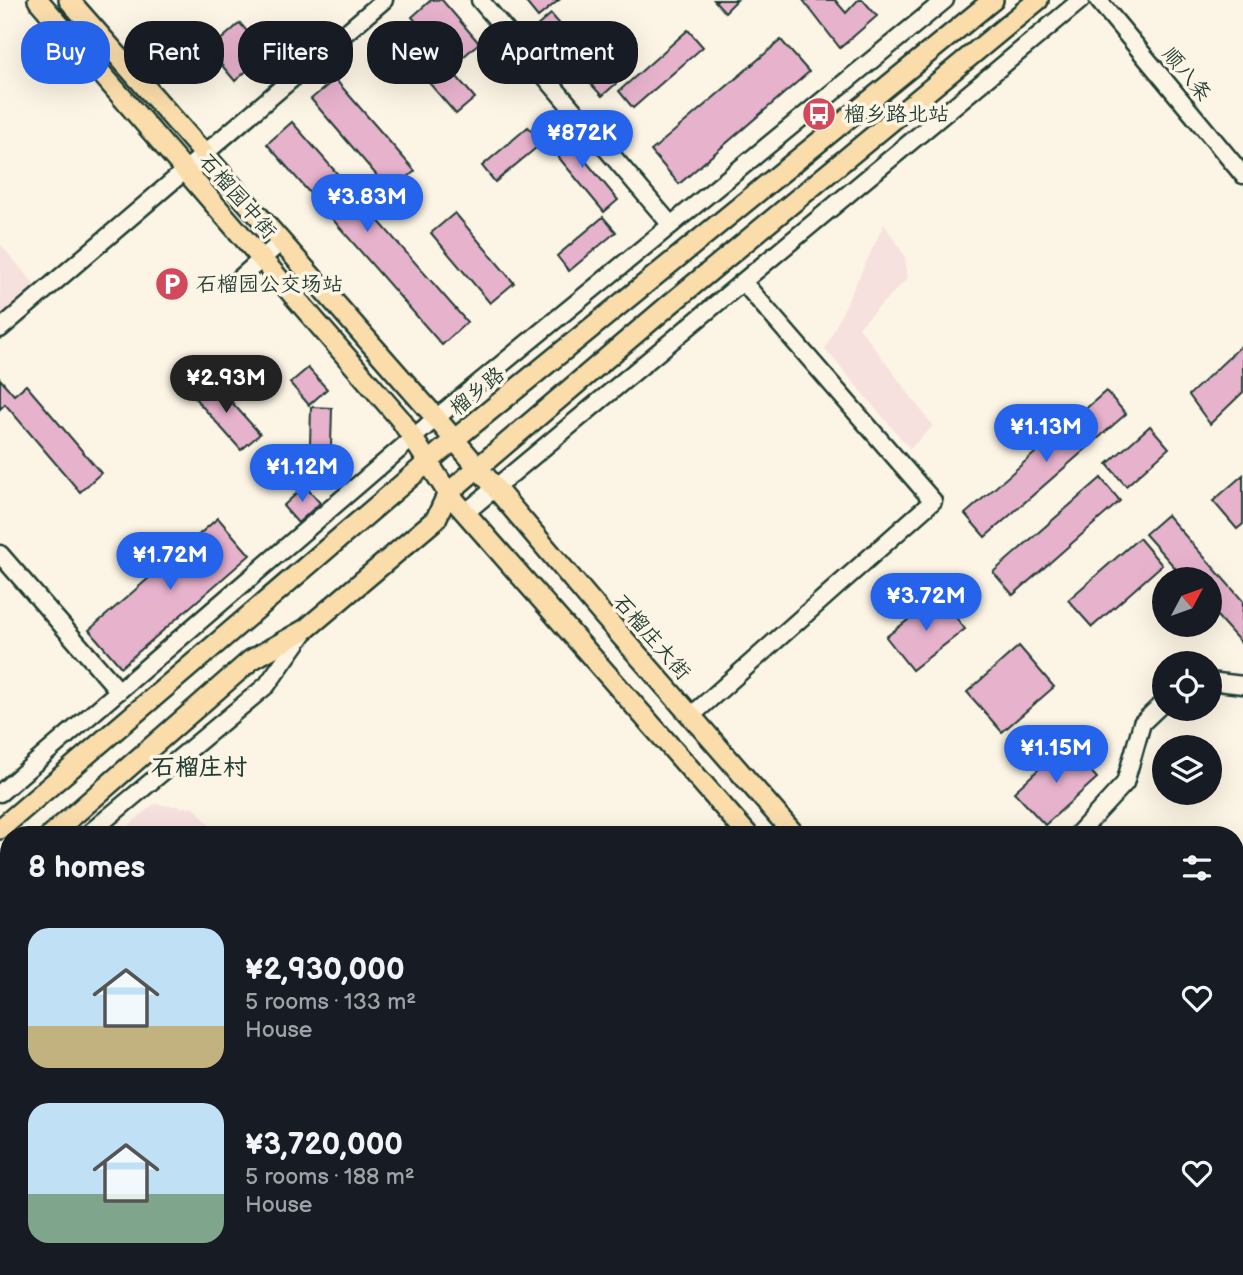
<!DOCTYPE html>
<meta charset="utf-8">
<style>
:root{--surface:#171b24;--page:#242831;--text:#f1f3f6;--muted:#9ea1a6;--accent:#2563eb}
body{margin:0;font-family:"Balsamiq Sans","LXGW WenKai TC",sans-serif;background:var(--page);color:var(--text);height:100vh;display:flex;flex-direction:column;font-size:26px;white-space:nowrap}
*{box-sizing:border-box;margin:0}
p{font-size:23px;color:var(--muted)}
.icon{flex:none;width:38px;height:38px;fill:none;stroke:currentColor;stroke-width:2;stroke-linecap:round;stroke-linejoin:round}
.map{position:relative;flex:1;overflow:hidden}
.sheet{position:absolute;left:0px;top:826px;width:1244px;height:450px;display:flex;flex-direction:column;background:var(--surface);border-radius:28px 28px 0 0;box-shadow:0 7px 28px #0002}
.sheet>*{flex:none}
.top-card{position:absolute;left:21px;top:21px;width:700px;height:63px;display:flex;gap:14px}
.needle{width:46px;rotate:49deg}
.fabs{position:absolute;left:1152px;top:567px;display:grid;gap:14px}
.fabs a{display:grid;place-items:center;width:70px;height:70px;border-radius:50%;background:var(--surface);box-shadow:0 7px 28px #0002;font-size:35px}
.price{position:absolute;translate:-50% -60px;padding:0 16px;border-radius:24px;background:var(--accent);color:#fff;font-size:23px;line-height:46px;filter:drop-shadow(0 2px 4px #0008)}
.price::after{content:'';position:absolute;left:50%;top:42px;width:21px;height:16px;margin-left:-10px;background:inherit;clip-path:polygon(0 0,100% 0,50% 100%)}
.price.current{background:#222;color:#fff}
ul{padding:0;list-style:none}
li{display:flex;align-items:center;gap:21px;height:175px;padding:0 28px}
li span{display:grid;place-items:center;flex:none;width:196px;height:140px;border-radius:21px;color:#555}
li>.icon{margin-inline-start:auto}
span .icon{width:84px;height:84px;fill:#fffc;stroke-width:1}
li b{font-size:30px}
h2{display:flex;justify-content:space-between;align-items:center;height:84px;padding:0 28px;font-size:30px}
.pill{padding:0 24px;border-radius:28px;background:var(--surface);box-shadow:0 7px 28px #0002;font-size:24px;line-height:63px}
.pill.current{background:var(--accent);color:#fff}
.map>svg:first-child{display:block}
</style>
<div class="map">
<svg width="1243" height="1275" viewBox="0 0 1243 1275">
<rect width="100%" height="100%" fill="#fcf5e5"/>
<filter id="ink" filterUnits="userSpaceOnUse"><feTurbulence type="fractalNoise" baseFrequency=".0143" numOctaves="2"/><feDisplacementMap in="SourceGraphic" scale="14" xChannelSelector="R" yChannelSelector="G"/><feConvolveMatrix kernelMatrix="1 2 1 2 8 2 1 2 1" color-interpolation-filters="sRGB"/></filter>
<g filter="url(#ink)">
<g fill="#f6e1de">
<path d="M 884,224 L 905,256 L 908,278 L 859,327 L 933,426 L 910,449 L 825,349 Z"/>
<path d="M 0,244 L 36,286 L 0,317 Z"/>
<path d="M 154,804 L 195,808 L 218,835 L 118,835 Z"/>
<path d="M 0,1043 L 9,1053 L 9,1267 L 133,1267 L 124,1275 L 0,1275 Z"/>
<path d="M 1236,1054 L 1243,1063 L 1243,1160 L 1236,1165 Z"/>
<path d="M 952,1267 L 1067,1267 L 1058,1275 L 959,1275 Z"/>
</g>
<g fill="#e7b2cc" stroke="#1f3d34" stroke-width="2">
<path d="M 431,0 L 442,0 L 479,43 L 454,65 L 412,17 Z"/>
<path d="M 524,0 L 559,0 L 538,17 Z"/>
<path d="M 714,0 L 737,0 L 725,12 Z"/>
<path d="M 803,0 L 835,0 L 846,13 L 858,0 L 863,0 L 877,16 L 840,48 Z"/>
<path d="M 551,14 L 577,44 L 562,57 L 536,27 Z"/>
<path d="M 240,23 L 266,54 L 235,81 L 209,50 Z"/>
<path d="M 411,23 L 475,98 L 456,114 L 391,39 Z"/>
<path d="M 688,30 L 703,47 L 633,108 L 619,91 Z"/>
<path d="M 781,40 L 809,72 L 679,184 L 651,151 Z"/>
<path d="M 585,43 L 619,81 L 602,96 L 568,59 Z"/>
<path d="M 335,79 L 415,171 L 391,192 L 311,99 Z"/>
<path d="M 292,122 L 467,322 L 442,345 L 267,144 Z"/>
<path d="M 528,127 L 542,143 L 495,182 L 482,166 Z"/>
<path d="M 559,129 L 618,200 L 604,212 L 545,141 Z"/>
<path d="M 455,213 L 514,283 L 490,303 L 431,233 Z"/>
<path d="M 603,217 L 616,232 L 569,271 L 557,256 Z"/>
<path d="M 1243,344 L 1243,392 L 1210,424 L 1189,395 Z"/>
<path d="M 308,368 L 327,389 L 309,405 L 290,383 Z"/>
<path d="M 0,379 L 14,395 L 26,385 L 101,473 L 80,492 L 5,404 L 0,409 Z"/>
<path d="M 211,379 L 260,434 L 241,450 L 193,396 Z"/>
<path d="M 1106,391 L 1126,414 L 985,537 L 965,514 Z"/>
<path d="M 311,407 L 332,408 L 330,483 L 309,483 Z"/>
<path d="M 1150,426 L 1169,448 L 1126,486 L 1107,464 Z"/>
<path d="M 1243,475 L 1243,524 L 1237,529 L 1213,501 Z"/>
<path d="M 1101,478 L 1120,501 L 1013,595 L 993,572 Z"/>
<path d="M 305,486 L 320,503 L 298,523 L 283,506 Z"/>
<path d="M 1167,515 L 1243,601 L 1241,643 L 1209,607 L 1209,579 L 1185,579 L 1145,534 Z"/>
<path d="M 218,518 L 250,555 L 121,667 L 89,630 Z"/>
<path d="M 1139,538 L 1162,565 L 1092,627 L 1068,600 Z"/>
<path d="M 939,596 L 965,629 L 912,670 L 886,637 Z"/>
<path d="M 1019,646 L 1054,687 L 1002,732 L 967,692 Z"/>
<path d="M 1066,744 L 1097,778 L 1045,825 L 1014,792 Z"/>
<path d="M 1236,934 L 1243,943 L 1243,957 L 1236,964 Z"/>
<path d="M 0,1073 L 9,1075 L 9,1267 L 67,1267 L 66,1275 L 0,1275 Z"/>
<path d="M 1236,1214 L 1243,1223 L 1243,1275 L 1171,1275 L 1164,1267 L 1236,1267 Z"/>
<path d="M 545,1267 L 577,1267 L 584,1275 L 552,1275 Z"/>
<path d="M 655,1267 L 692,1267 L 699,1275 L 662,1275 Z"/>
<path d="M 1095,1267 L 1148,1267 L 1155,1275 L 1090,1275 L 1097,1269 Z"/>
</g>
<g fill="none" stroke-linecap="round" stroke-linejoin="round">
<g stroke="#1f3d34" stroke-width="21">
<g id="minor">
<path d="M 480,0 L 671,225"/>
<path d="M 1098,0 L 1243,175"/>
<path d="M 239,279 L 281,242"/>
<path d="M 0,329 L 384,0"/>
<path d="M 465,513 L 1081,0"/>
<path d="M 0,554 L 119,691"/>
<path d="M 1209,681 L 1243,685"/>
<path d="M 691,716 L 933,501 L 743,282"/>
<path d="M 0,793 L 436,418 L 945,0"/>
<path d="M 87,835 L 267,685 L 306,630"/>
<path d="M 1077,835 L 1125,783 L 1142,723 L 1164,702"/>
<path d="M 0,907 L 9,900"/>
<path d="M 0,977 L 9,988"/>
<path d="M 0,1017 L 9,1027"/>
<path d="M 1236,1193 L 1243,1187"/>
<path d="M 180,1267 L 187,1275"/>
<path d="M 216,1267 L 223,1275"/>
<path d="M 240,1267 L 247,1275"/>
<path d="M 615,1267 L 622,1275"/>
<path d="M 145,1275 L 154,1267"/>
</g>
</g>
<g stroke="#1f3d34" stroke-width="24">
<g id="major">
<path d="M 38,0 L 401,420 L 448,493 L 748,835"/>
<path d="M 69,0 L 436,418 L 602,614 L 795,835"/>
<path d="M 0,829 L 455,439 L 993,0"/>
<path d="M 51,835 L 251,660 L 306,629 L 436,519 L 448,493 L 669,305 L 1038,0"/>
<path d="M 0,878 L 9,871"/>
<path d="M 1168,1267 L 1175,1275"/>
<path d="M 1116,1275 L 1126,1267"/>
</g>
</g>
<use href="#minor" stroke="#fcf5e5" stroke-width="16"/>
<use href="#major" stroke="#faddab" stroke-width="19"/>
</g>
</g>
<defs>
<g id="bus-disc" transform="scale(1.75)"><circle r="9.5" fill="#d1495b" stroke="#fcf5e5"/><path d="M-5-6H5V4H4V6H2V4H-2V6H-4V4H-5ZM-3.5-4V0h7V-4ZM-3.5 1.2v1.5H-2V1.2ZM2 1.2v1.5H3.5V1.2Z" fill="#fff"/></g>
<g id="parking-disc" transform="scale(1.75)"><circle r="9.5" fill="#d1495b" stroke="#fcf5e5"/><path d="M-3.5-5.5H1a3.5 3.5 0 0 1 0 7H-1V5.5H-3.5ZM-1-3.4V-.6H.8a1.4 1.4 0 0 0 0-2.8Z" fill="#fff"/></g>
</defs>
<g fill-rule="evenodd">
<use href="#bus-disc" x="819" y="114"/>
<use href="#parking-disc" x="172" y="284"/>
</g>
<g text-anchor="middle" stroke-width="7" stroke-linejoin="round" paint-order="stroke">
<g font-size="21" fill="#1f3d34" stroke="#fcf5e5">
<text transform="translate(1187 74) rotate(50)" y="7">顺八条</text>
<text transform="translate(238 196) rotate(49)" y="7">石榴园中街</text>
<text transform="translate(477 391) rotate(-39)" y="7">榴乡路</text>
<text transform="translate(652 637) rotate(49)" y="7">石榴庄大街</text>
</g>
<g font-size="21" fill="#1f3d34" stroke="#fcf5e5" text-anchor="start">
<text x="844" y="121">榴乡路北站</text>
<text x="196" y="291">石榴园公交场站</text>
</g>
<g font-size="24" font-weight="bold" fill="#1f3d34" stroke="#fcf5e5">
<text x="199" y="775">石榴庄村</text>
</g>
</g>
</svg>
<div class="fabs">
<a><svg class="needle" viewBox="-14 -14 28 28"><path d="M0-13l5 13h-10z" fill="#e53935"/><path d="M0 13l5-13h-10z" fill="#9ea1a6"/></svg></a>
<a><svg class="icon" aria-label="locate" viewBox="0 0 24 24"><circle cx="12" cy="12" r="6"/><path d="M12 2v4M12 18v4M2 12h4M18 12h4"/></svg></a>
<a><svg class="icon" aria-label="layers" viewBox="0 0 24 24"><path d="M12 4l9 5-9 5-9-5zM3 14l9 5 9-5"/></svg></a>
</div>
<b class="price" style="left:582px;top:170px">¥872K</b>
<b class="price" style="left:367px;top:234px">¥3.83M</b>
<b class="price current" style="left:226px;top:415px">¥2.93M</b>
<b class="price" style="left:1046px;top:464px">¥1.13M</b>
<b class="price" style="left:302px;top:504px">¥1.12M</b>
<b class="price" style="left:170px;top:592px">¥1.72M</b>
<b class="price" style="left:926px;top:633px">¥3.72M</b>
<b class="price" style="left:1056px;top:785px">¥1.15M</b>
<div class="top-card">
<a class="pill current">Buy</a>
<a class="pill">Rent</a>
<a class="pill">Filters</a>
<a class="pill">New</a>
<a class="pill">Apartment</a>
</div>
<section class="sheet">
<h2>8 homes<svg class="icon" aria-label="filters" viewBox="0 0 24 24"><path d="M4 7h16M4 17h16"/><circle cx="9" cy="7" r="2"/><circle cx="15" cy="17" r="2"/></svg></h2>
<ul>
<li><span style="background:linear-gradient(#bfe0f5 70%,#c2b280 0)"><svg class="icon" aria-label="home" viewBox="0 0 24 24"><path d="M3 11l9-7 9 7M6 9v11h12V9"/></svg></span><div><b>¥2,930,000</b><p>5 rooms · 133 m²</p><p>House</p></div><svg class="icon" aria-label="heart" viewBox="0 0 24 24"><path d="M12 20l-8-8c-3-5 5-10 8-4 3-6 11-1 8 4z"/></svg></li>
<li><span style="background:linear-gradient(#bfe0f5 65%,#7fa58c 0)"><svg class="icon" aria-label="home" viewBox="0 0 24 24"><path d="M3 11l9-7 9 7M6 9v11h12V9"/></svg></span><div><b>¥3,720,000</b><p>5 rooms · 188 m²</p><p>House</p></div><svg class="icon" aria-label="heart" viewBox="0 0 24 24"><path d="M12 20l-8-8c-3-5 5-10 8-4 3-6 11-1 8 4z"/></svg></li>
</ul>
</section>
</div>
